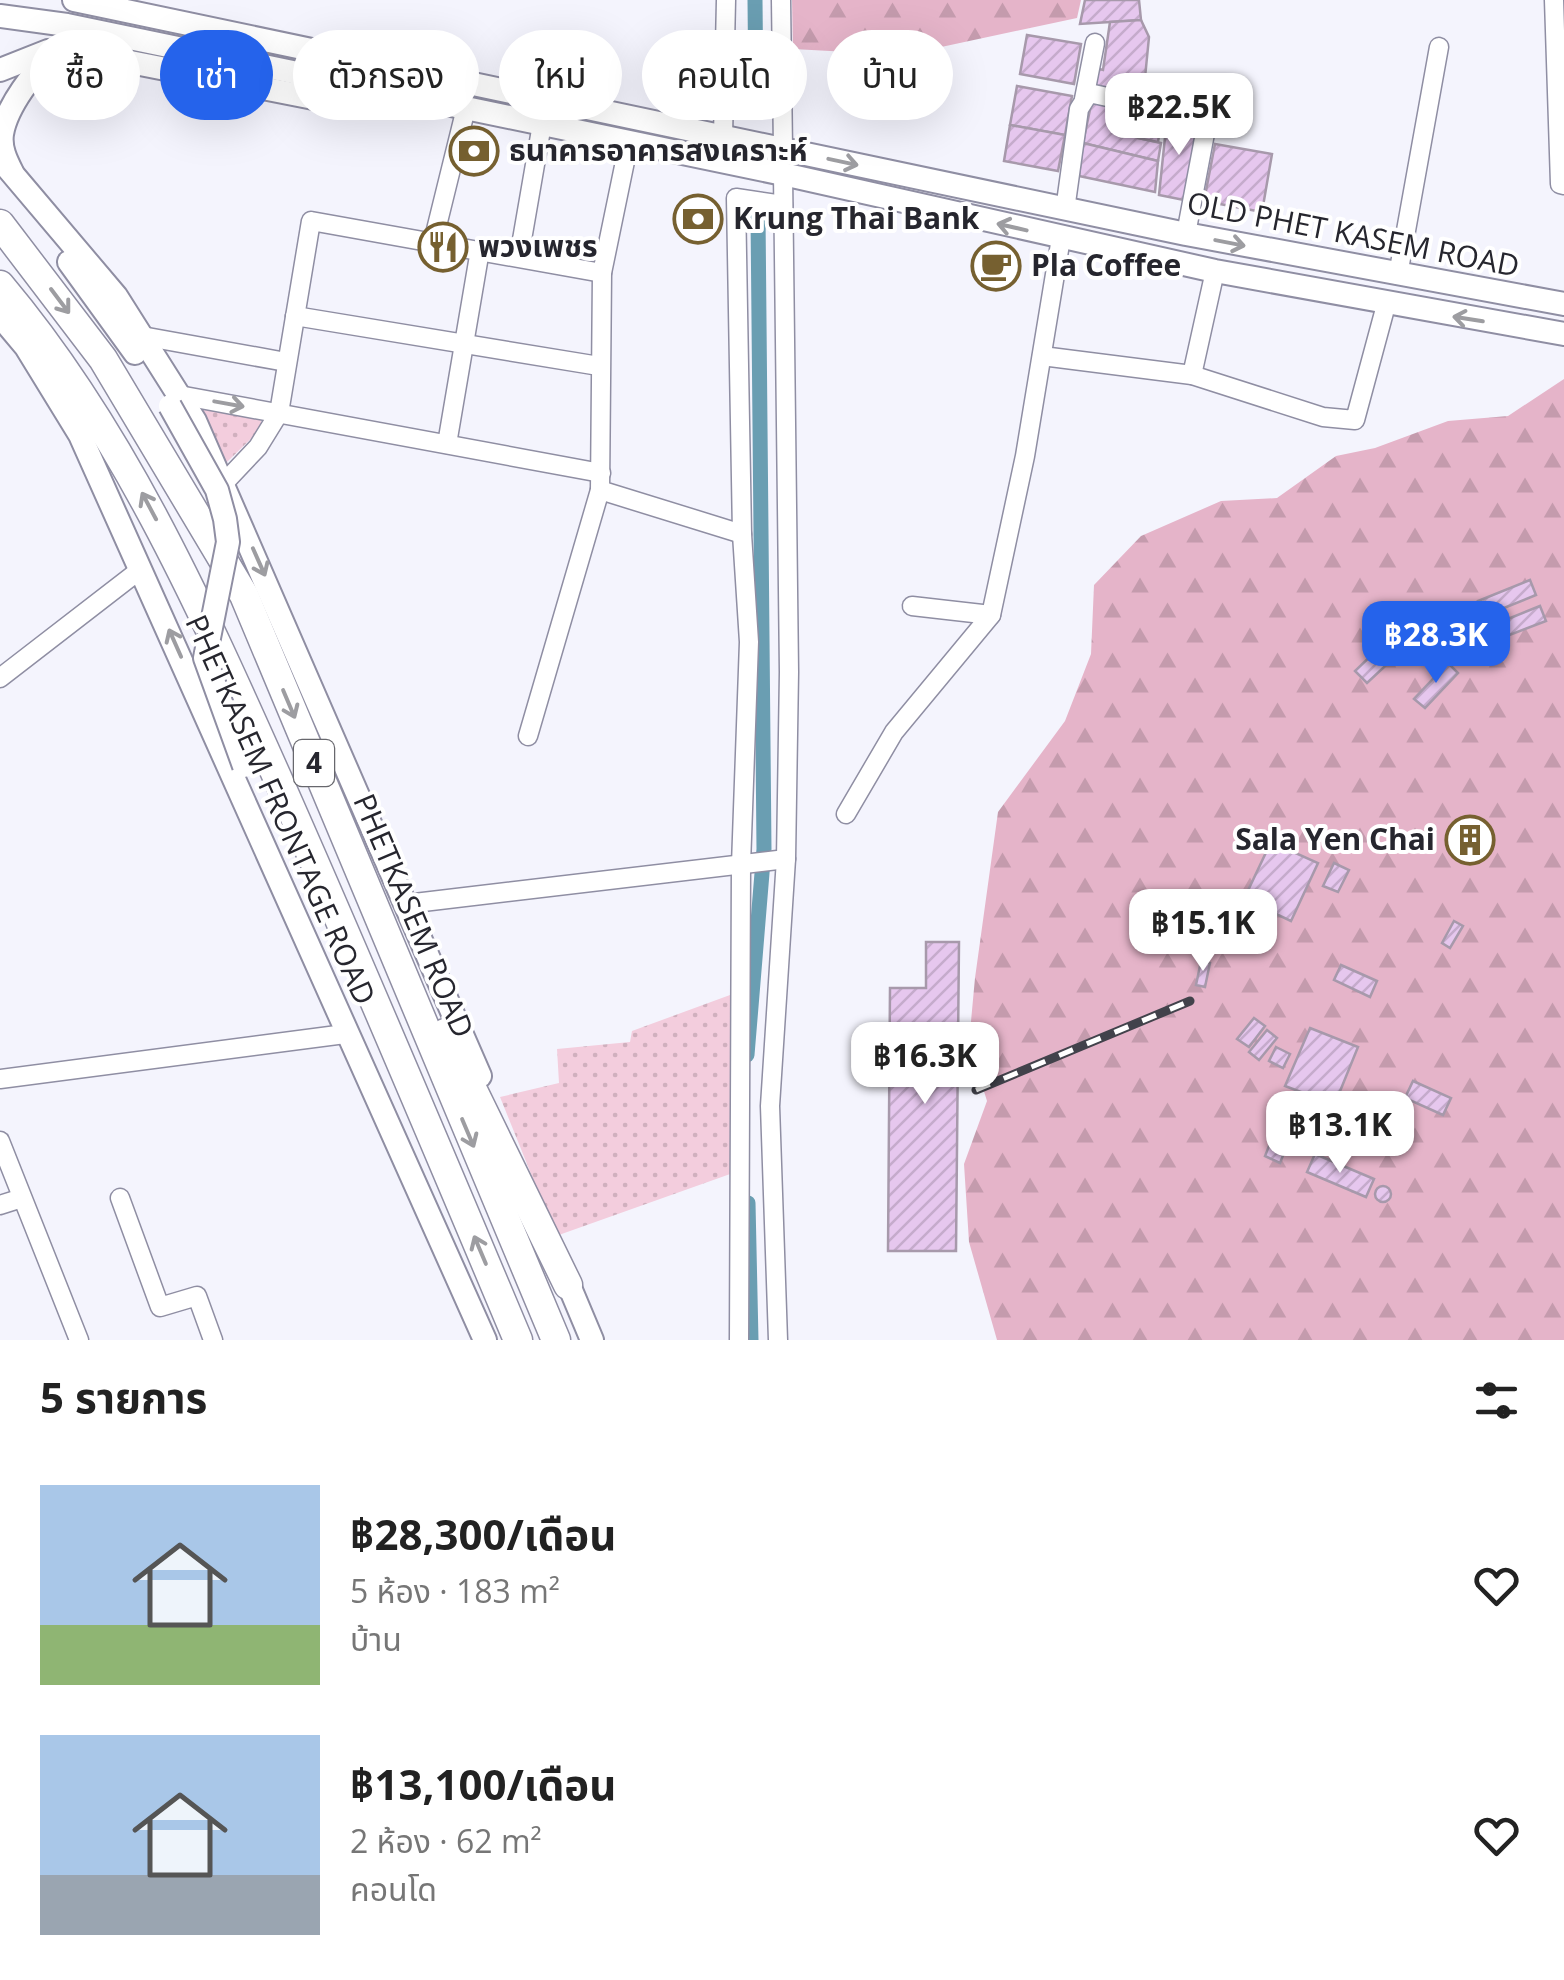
<!DOCTYPE html>
<html lang="th">
<meta charset="utf-8">
<style>
:root{--surface:#fff;--page:#f2f2f2;--text:#222;--muted:#767676;--accent:#2563eb}
body{margin:0;font-family:"Open Sans","Noto Sans Thai",sans-serif;background:var(--page);color:var(--text);height:100vh;display:flex;flex-direction:column;font-size:38px;white-space:nowrap}
*{box-sizing:border-box;margin:0}
p{font-size:32px;color:var(--muted)}
.icon{flex:none;width:55px;height:55px;fill:none;stroke:currentColor;stroke-width:2;stroke-linecap:round;stroke-linejoin:round}
.map{position:relative;height:1340px;overflow:hidden}
.sheet{display:flex;flex-direction:column;background:var(--surface);flex:1}
.sheet>*{flex:none}
.banner{position:absolute;left:30px;top:30px;width:1000px;height:90px;display:flex;gap:20px}
.price{position:absolute;translate:-50% -85px;padding:0 22px;border-radius:20px;background:#fff;color:#222;font-size:32px;line-height:65px;filter:drop-shadow(0 2px 5px #0008)}
.price::after{content:'';position:absolute;left:50%;top:60px;width:30px;height:22px;margin-left:-15px;background:inherit;clip-path:polygon(0 0,100% 0,50% 100%)}
.price.on{background:var(--accent);color:#fff}
ul{padding:0;list-style:none}
li{display:flex;align-items:center;gap:30px;height:250px;padding:0 40px}
li span{display:grid;place-items:center;flex:none;width:280px;height:200px;border-radius:0px;color:#555}
li>.icon{margin-inline-start:auto}
span .icon{width:120px;height:120px;fill:#fffc;stroke-width:1}
li b{font-size:42px}
h2{display:flex;justify-content:space-between;align-items:center;height:120px;padding:0 40px;font-size:42px}
.pill{padding:0 35px;border-radius:45px;background:var(--surface);box-shadow:0 10px 40px #0002;font-size:35px;line-height:90px}
.pill.on{background:var(--accent);color:#fff}
.map>svg:first-child{display:block}
</style>
<div class="map">
<svg width="1564" height="1340" viewBox="0 0 1564 1340">
<defs>
<pattern id="grass-dots" width="8" height="8" patternUnits="userSpaceOnUse" patternTransform="scale(2.5)"><rect width="8" height="8" fill="#f3cddd"/><path d="M2 2h.1M6 6h.1" fill="none" stroke="#d0b0be" stroke-width="1.8" stroke-linecap="round"/></pattern>
<pattern id="forest-firs" width="22" height="20" patternUnits="userSpaceOnUse" patternTransform="scale(2.5)"><rect width="22" height="20" fill="#e5b4c9"/><path d="M5 1l3.5 6h-7zM16 11l3.5 6h-7z" fill="#c49bad"/></pattern>
<pattern id="building-hatch" width="6" height="6" patternUnits="userSpaceOnUse" patternTransform="scale(2.5)"><rect width="6" height="6" fill="#e6c7ee"/><path d="M-1 1l2-2M0 6l6-6M5 7l2-2" fill="none" stroke="#c5abcc"/></pattern>
</defs>
<rect width="100%" height="100%" fill="#f4f4fd"/>
<g fill="url(#grass-dots)">
<path d="M 201,407 L 260,419 L 263,427 L 226,463 Z"/>
<path d="M 730,995 L 733,1173 L 556,1236 L 500,1097 L 559,1083 L 557,1049 L 630,1042 L 632,1031 Z"/>
</g>
<g fill="url(#forest-firs)">
<path d="M 792,0 L 1081,0 L 1077,18 L 904,55 L 793,49 Z"/>
<path d="M 1564,379 L 1564,1340 L 997,1340 L 969,1242 L 964,1164 L 987,1101 L 969,1043 L 975,978 L 998,812 L 1065,721 L 1091,654 L 1094,585 L 1141,536 L 1221,501 L 1277,498 L 1336,456 L 1375,448 L 1448,421 L 1508,416 Z"/>
</g>
<g fill="none" stroke-linecap="round" stroke-linejoin="round">
<g stroke="#6a9eb2" stroke-width="15">
<path d="M 755,0 L 756,100"/>
<path d="M 747,1055 L 764,849 L 758,215"/>
<path d="M 748,1203 L 751,1340"/>
</g>
</g>
<g fill="url(#building-hatch)" stroke="#a799ab" stroke-width="2.5">
<path d="M 1085,0 L 1139,0 L 1141,20 L 1080,24 Z"/>
<path d="M 1141,20 L 1149,37 L 1143,98 L 1087,87 L 1096,68 L 1103,70 L 1110,22 Z"/>
<path d="M 1027,35 L 1081,44 L 1074,84 L 1020,74 Z"/>
<path d="M 1017,86 L 1072,96 L 1065,135 L 1010,125 Z"/>
<path d="M 1092,100 L 1138,110 L 1138,138 L 1161,143 L 1158,161 L 1083,143 Z"/>
<path d="M 1138,110 L 1162,116 L 1158,142 L 1138,138 Z"/>
<path d="M 1167,118 L 1199,121 L 1189,201 L 1159,195 Z"/>
<path d="M 1010,125 L 1065,135 L 1058,171 L 1004,161 Z"/>
<path d="M 1083,143 L 1158,161 L 1155,192 L 1079,176 Z"/>
<path d="M 1215,144 L 1272,154 L 1262,212 L 1204,201 Z"/>
<path d="M 994,253 L 1006,256 L 998,285 L 986,282 Z"/>
<path d="M 1530,580 L 1536,595 L 1484,616 L 1478,601 Z"/>
<path d="M 1540,606 L 1546,621 L 1494,641 L 1488,627 Z"/>
<path d="M 1384,643 L 1397,655 L 1367,683 L 1355,671 Z"/>
<path d="M 1448,663 L 1458,673 L 1425,708 L 1414,699 Z"/>
<path d="M 1456,825 L 1489,831 L 1484,855 L 1451,849 Z"/>
<path d="M 1271,842 L 1318,863 L 1291,921 L 1244,899 Z"/>
<path d="M 1334,863 L 1349,870 L 1338,892 L 1323,886 Z"/>
<path d="M 1454,921 L 1463,926 L 1450,948 L 1442,943 Z"/>
<path d="M 926,942 L 959,942 L 956,1251 L 888,1251 L 890,988 L 926,988 Z"/>
<path d="M 1201,961 L 1210,963 L 1205,987 L 1196,985 Z"/>
<path d="M 1341,965 L 1377,981 L 1370,997 L 1334,980 Z"/>
<path d="M 1254,1018 L 1265,1026 L 1249,1047 L 1237,1039 Z"/>
<path d="M 1310,1028 L 1358,1047 L 1334,1106 L 1323,1101 L 1314,1123 L 1292,1114 L 1301,1092 L 1285,1086 Z"/>
<path d="M 1267,1030 L 1277,1038 L 1259,1060 L 1249,1052 Z"/>
<path d="M 1276,1047 L 1290,1054 L 1283,1068 L 1269,1061 Z"/>
<path d="M 1413,1081 L 1451,1098 L 1443,1115 L 1405,1098 Z"/>
<path d="M 1271,1141 L 1286,1148 L 1280,1163 L 1265,1156 Z"/>
<path d="M 1315,1154 L 1374,1179 L 1366,1197 L 1307,1172 Z"/>
<circle cx="1383" cy="1194" r="8"/>
</g>
<g fill="none" stroke-linecap="round" stroke-linejoin="round">
<g stroke="#8f8ea3" stroke-width="21">
<g id="minor">
<path d="M 781,0 L 783,149"/>
<path d="M 1554,0 L 1560,184 L 1564,185"/>
<path d="M 1084,99 L 1095,43"/>
<path d="M 723,136 L 726,0"/>
<path d="M 629,142 L 602,273 L 600,490 L 742,534"/>
<path d="M 1065,210 L 1079,109 L 1089,93 L 1204,118 L 1206,128 L 1186,234"/>
<path d="M 433,242 L 466,108"/>
<path d="M 519,257 L 542,124"/>
<path d="M 1398,275 L 1439,47"/>
<path d="M 295,316 L 599,366"/>
<path d="M 142,336 L 286,362"/>
<path d="M 1042,356 L 1192,375 L 1323,417 L 1355,420 L 1386,305"/>
<path d="M 1192,375 L 1215,271"/>
<path d="M 179,395 L 601,473"/>
<path d="M 447,444 L 480,250"/>
<path d="M 224,483 L 258,447 L 279,413 L 311,221 L 602,273"/>
<path d="M 912,606 L 991,615"/>
<path d="M 0,678 L 141,569"/>
<path d="M 528,736 L 600,490"/>
<path d="M 846,814 L 894,732 L 991,615 L 1025,456 L 1061,238"/>
<path d="M 406,904 L 786,859"/>
<path d="M 0,1079 L 345,1034"/>
<path d="M 0,1141 L 79,1340"/>
<path d="M 120,1198 L 160,1307 L 197,1296 L 213,1340"/>
<path d="M 0,1205 L 22,1198"/>
<path d="M 739,1340 L 741,865 L 749,642 L 742,534 L 736,198 L 783,205"/>
<path d="M 778,1340 L 770,1106 L 786,859 L 789,672 L 783,174"/>
</g>
</g>
<g stroke="#8f8ea3" stroke-width="26">
<g id="major">
<path d="M 74,0 L 1186,234 L 1564,304"/>
<path d="M 0,16 L 67,25 L 783,174 L 1215,271 L 1564,334"/>
<path d="M 0,70 L 48,51 L 69,50 L 349,105 L 403,106"/>
<path d="M 0,159 L 116,296 L 195,421 L 480,1076"/>
<path d="M 12,172 C 6,160 0,148 2,134 C 6,110 34,65 57,58"/>
<path d="M 69,262 L 135,353"/>
<path d="M 0,316 L 26,347 L 80,435 L 485,1340"/>
<path d="M 563,1271 L 592,1340"/>
</g>
</g>
<g stroke="#8f8ea3" stroke-width="31">
<g id="highway">
<path d="M 0,224 L 103,359 L 244,595 L 556,1340"/>
<path d="M 0,285 C 123,431 200,605 277,777 C 360,964 439,1152 518,1340"/>
<path d="M 445,1033 L 568,1285"/>
</g>
</g>
<use href="#minor" stroke="#fff" stroke-width="18"/>
<use href="#major" stroke="#fff" stroke-width="22"/>
<use href="#highway" stroke="#fff" stroke-width="28"/>
<g stroke="#42424b" stroke-width="9">
<path id="rail" d="M 976,1090 L 1190,1001"/>
</g>
<use href="#rail" stroke="#fff" stroke-width="5" stroke-dasharray="15" stroke-linecap="butt"/>
<g stroke="#8f8ea3" stroke-width="26" stroke-linecap="butt">
<path id="major-bridge" d="M 170,406 L 217,490 L 225,519 L 228,542 L 205,658 L 244,766"/>
</g>
<use href="#major-bridge" stroke="#fff" stroke-width="22"/>
</g>
<defs><path id="oneway-shaft" d="M-6 0H5M1.5-3L5.5 0L1.5 3" fill="none" stroke-width="1.6" stroke-linecap="round" stroke-linejoin="round" transform="scale(2.5)"/></defs>
<g stroke="#9d9da1">
<use href="#oneway-shaft" transform="translate(843 162) rotate(12)"/>
<use href="#oneway-shaft" transform="translate(1012 227) rotate(-167)"/>
<use href="#oneway-shaft" transform="translate(1230 243) rotate(11)"/>
<use href="#oneway-shaft" transform="translate(60 301) rotate(53)"/>
<use href="#oneway-shaft" transform="translate(1468 319) rotate(-171)"/>
<use href="#oneway-shaft" transform="translate(229 404) rotate(10)"/>
<use href="#oneway-shaft" transform="translate(149 506) rotate(-118)"/>
<use href="#oneway-shaft" transform="translate(259 562) rotate(66)"/>
<use href="#oneway-shaft" transform="translate(175 643) rotate(-114)"/>
<use href="#oneway-shaft" transform="translate(289 704) rotate(67)"/>
<use href="#oneway-shaft" transform="translate(468 1133) rotate(67)"/>
<use href="#oneway-shaft" transform="translate(480 1250) rotate(-113)"/>
</g>
<defs>
<g id="bank-ring" transform="scale(2.5)"><circle r="9.5" fill="#fff" stroke="#766030" stroke-width="1.5"/><path d="M-6-4H6V4H-6ZM0-2.3a2.3 2.3 0 1 0 0 4.6a2.3 2.3 0 1 0 0-4.6Z" fill="#766030"/></g>
<g id="restaurant-ring" transform="scale(2.5)"><circle r="9.5" fill="#fff" stroke="#766030" stroke-width="1.5"/><path d="M-5-6h1v4h1v-4h1v4h1v-4h1v5L-1.5 .5V6h-2V.5L-5-1ZM5-6V6H3V1.5H1.5Q1.5-4 5-6Z" fill="#766030"/></g>
<g id="cafe-ring" transform="scale(2.5)"><circle r="9.5" fill="#fff" stroke="#766030" stroke-width="1.5"/><path d="M-5.5-4.5H6V0H3Q3 3.5 0 3.5H-2.5Q-5.5 3.5-5.5 0ZM3-3.2v2h1.7v-2ZM-6 4.5H4V6H-6Z" fill="#766030"/></g>
<g id="building-ring" transform="scale(2.5)"><circle r="9.5" fill="#fff" stroke="#766030" stroke-width="1.5"/><path d="M-4-6H4V6H1V3H-1V6H-4ZM-2.5-4.3h1.7v1.8h-1.7ZM.8-4.3h1.7v1.8H.8ZM-2.5-1h1.7V.8h-1.7ZM.8-1h1.7V.8H.8Z" fill="#766030"/></g>
</defs>
<g fill-rule="evenodd">
<use href="#bank-ring" x="474" y="151"/>
<use href="#bank-ring" x="698" y="219"/>
<use href="#restaurant-ring" x="443" y="247"/>
<use href="#cafe-ring" x="996" y="266"/>
<use href="#building-ring" x="1470" y="840"/>
</g>
<g text-anchor="middle" stroke-width="8" stroke-linejoin="round" paint-order="stroke">
<rect fill="#fff" stroke="#67676d" stroke-width="2.5" x="294" y="740" width="40" height="46" rx="8"/>
<g font-size="28" font-weight="bold" fill="#26262e">
<text x="314" y="773">4</text>
</g>
<g font-size="30" font-weight="bold" fill="#26262e" stroke="#fff" text-anchor="start">
<text x="509" y="161">ธนาคารอาคารสงเคราะห์</text>
<text x="733" y="229">Krung Thai Bank</text>
<text x="478" y="257">พวงเพชร</text>
<text x="1031" y="276">Pla Coffee</text>
<text x="1435" y="850" text-anchor="end">Sala Yen Chai</text>
</g>
<g font-size="30" fill="#26262e" stroke="#fff">
<text transform="translate(1353 235) rotate(11)" y="10">OLD PHET KASEM ROAD</text>
<text transform="translate(280 810) rotate(66)" y="10">PHETKASEM FRONTAGE ROAD</text>
<text transform="translate(413 916) rotate(67)" y="10">PHETKASEM ROAD</text>
</g>
</g>
</svg>
<b class="price" style="left:1179px;top:158px">฿22.5K</b>
<b class="price on" style="left:1436px;top:686px">฿28.3K</b>
<b class="price" style="left:1203px;top:974px">฿15.1K</b>
<b class="price" style="left:925px;top:1107px">฿16.3K</b>
<b class="price" style="left:1340px;top:1176px">฿13.1K</b>
<div class="banner">
<a class="pill">ซื้อ</a>
<a class="pill on">เช่า</a>
<a class="pill">ตัวกรอง</a>
<a class="pill">ใหม่</a>
<a class="pill">คอนโด</a>
<a class="pill">บ้าน</a>
</div>
</div>
<section class="sheet">
<h2>5 รายการ<svg class="icon" aria-label="filters" viewBox="0 0 24 24"><path d="M4 7h16M4 17h16"/><circle cx="9" cy="7" r="2"/><circle cx="15" cy="17" r="2"/></svg></h2>
<ul>
<li><span style="background:linear-gradient(#a9c7e8 70%,#8fb573 0)"><svg class="icon" aria-label="home" viewBox="0 0 24 24"><path d="M3 11l9-7 9 7M6 9v11h12V9"/></svg></span><div><b>฿28,300/เดือน</b><p>5 ห้อง · 183 m²</p><p>บ้าน</p></div><svg class="icon" aria-label="heart" viewBox="0 0 24 24"><path d="M12 20l-8-8c-3-5 5-10 8-4 3-6 11-1 8 4z"/></svg></li>
<li><span style="background:linear-gradient(#a9c7e8 70%,#9aa5b1 0)"><svg class="icon" aria-label="home" viewBox="0 0 24 24"><path d="M3 11l9-7 9 7M6 9v11h12V9"/></svg></span><div><b>฿13,100/เดือน</b><p>2 ห้อง · 62 m²</p><p>คอนโด</p></div><svg class="icon" aria-label="heart" viewBox="0 0 24 24"><path d="M12 20l-8-8c-3-5 5-10 8-4 3-6 11-1 8 4z"/></svg></li>
</ul>
</section>
